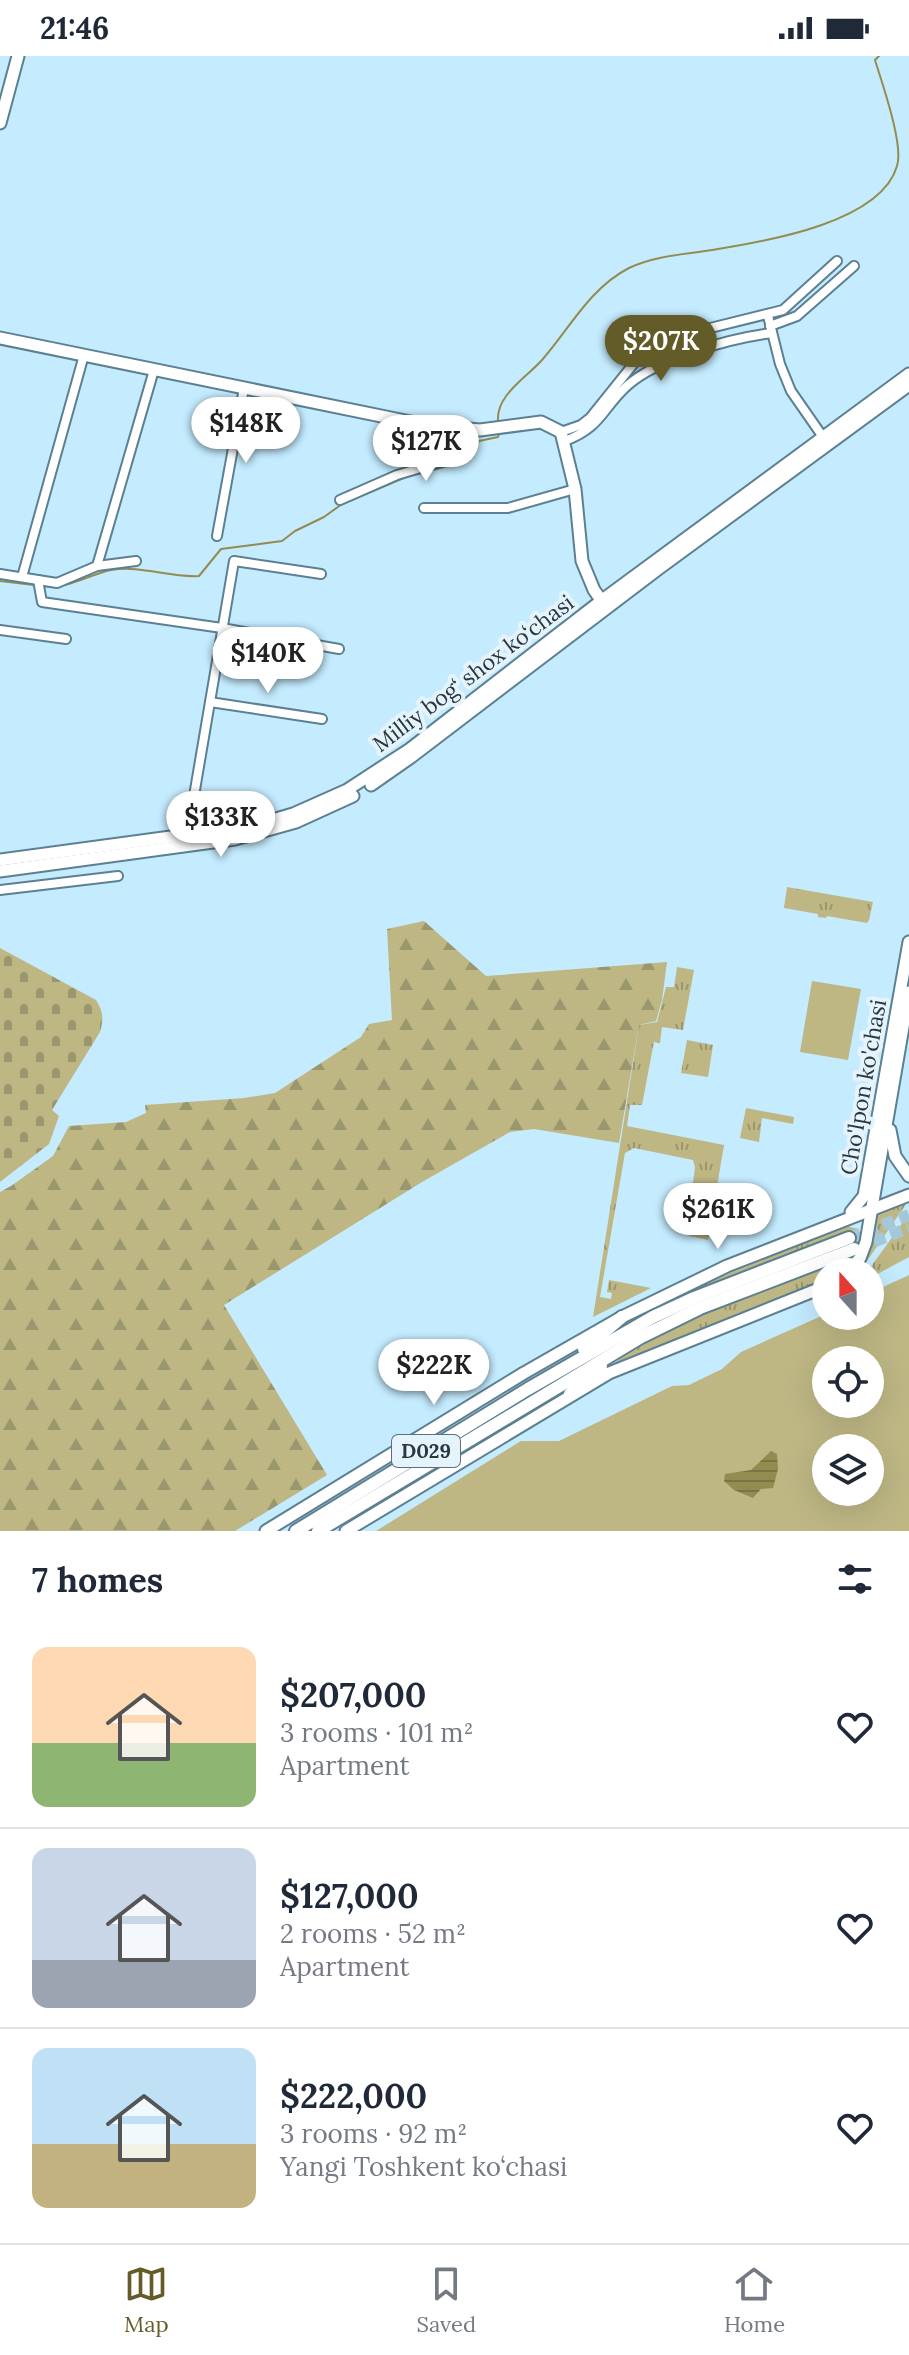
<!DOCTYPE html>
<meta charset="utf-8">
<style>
:root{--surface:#fff;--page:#f6f6f7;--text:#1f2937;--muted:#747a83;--line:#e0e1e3;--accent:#635b28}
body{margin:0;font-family:Lora,serif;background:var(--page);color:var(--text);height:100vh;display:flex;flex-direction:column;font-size:30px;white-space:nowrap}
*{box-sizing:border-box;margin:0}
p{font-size:26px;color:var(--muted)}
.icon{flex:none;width:44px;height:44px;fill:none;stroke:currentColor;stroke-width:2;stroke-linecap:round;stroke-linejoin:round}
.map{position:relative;height:1475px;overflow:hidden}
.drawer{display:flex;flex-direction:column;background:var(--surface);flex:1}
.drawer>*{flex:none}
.needle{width:52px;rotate:339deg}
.buttons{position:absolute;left:812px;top:1202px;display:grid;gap:16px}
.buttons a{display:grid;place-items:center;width:72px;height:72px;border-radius:50%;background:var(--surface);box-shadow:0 8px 32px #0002;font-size:40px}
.price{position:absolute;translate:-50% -68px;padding:0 18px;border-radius:28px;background:#fff;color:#222;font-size:26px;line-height:52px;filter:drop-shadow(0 2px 4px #0008)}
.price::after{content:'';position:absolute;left:50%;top:48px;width:24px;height:18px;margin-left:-12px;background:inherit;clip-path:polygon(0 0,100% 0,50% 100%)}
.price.on{background:var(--accent);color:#fff}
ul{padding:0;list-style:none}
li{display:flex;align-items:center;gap:24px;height:200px;padding:0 32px}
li+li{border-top:2px solid var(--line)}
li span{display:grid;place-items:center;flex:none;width:224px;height:160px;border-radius:16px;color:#555}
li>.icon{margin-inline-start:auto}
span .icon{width:96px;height:96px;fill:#fffc;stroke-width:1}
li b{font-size:34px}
h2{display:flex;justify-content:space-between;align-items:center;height:96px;padding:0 32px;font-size:34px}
.status{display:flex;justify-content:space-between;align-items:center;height:56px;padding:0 40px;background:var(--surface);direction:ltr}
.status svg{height:22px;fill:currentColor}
.dock{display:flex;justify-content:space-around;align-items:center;height:112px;border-top:2px solid var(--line);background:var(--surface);font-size:22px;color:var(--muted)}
.dock a{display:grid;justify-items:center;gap:4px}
.dock .on{color:var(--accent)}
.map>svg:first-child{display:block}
</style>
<div class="status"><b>21:46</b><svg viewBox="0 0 49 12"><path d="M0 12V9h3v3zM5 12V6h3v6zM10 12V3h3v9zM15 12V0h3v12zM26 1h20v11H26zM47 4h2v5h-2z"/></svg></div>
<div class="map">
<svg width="909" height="1475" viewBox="0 0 909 1475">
<defs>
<pattern id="grass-tufts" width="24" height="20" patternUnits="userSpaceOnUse" patternTransform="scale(2)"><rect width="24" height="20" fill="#beb784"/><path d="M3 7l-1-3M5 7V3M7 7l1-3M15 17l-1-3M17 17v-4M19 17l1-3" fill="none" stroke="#9a966d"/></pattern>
<pattern id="forest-firs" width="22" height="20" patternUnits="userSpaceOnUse" patternTransform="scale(2)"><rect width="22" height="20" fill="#beb784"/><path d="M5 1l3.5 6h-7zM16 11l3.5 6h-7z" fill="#9a966d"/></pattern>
<pattern id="cemetery-stones" width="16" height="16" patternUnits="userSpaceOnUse" patternTransform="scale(2)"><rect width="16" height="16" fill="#beb784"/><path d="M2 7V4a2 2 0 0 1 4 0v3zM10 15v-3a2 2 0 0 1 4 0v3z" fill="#9a966d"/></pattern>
<pattern id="water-rules" width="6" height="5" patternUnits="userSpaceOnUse" patternTransform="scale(2)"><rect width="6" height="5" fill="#948b51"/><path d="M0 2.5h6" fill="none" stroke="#797345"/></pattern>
</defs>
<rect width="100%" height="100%" fill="#c4ebfe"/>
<g fill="url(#grass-tufts)">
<path d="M 787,831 L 873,846 L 869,864 L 867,867 L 827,860 L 826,862 L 818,861 L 818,858 L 784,852 Z"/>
<path d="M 677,911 L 694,914 L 683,974 L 662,971 L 660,987 L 654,986 L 642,1049 L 630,1049 L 627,1070 L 724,1089 L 708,1184 L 689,1180 L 694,1150 L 690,1149 L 695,1111 L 693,1104 L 634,1092 L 625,1097 L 600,1241 L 611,1243 L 612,1237 L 607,1236 L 609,1224 L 651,1232 L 593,1261 L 639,969 L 657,966 L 666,931 L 674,931 Z"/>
<path d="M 687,984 L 713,989 L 708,1021 L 681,1017 Z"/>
<path d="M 746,1052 L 794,1061 L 793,1068 L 762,1062 L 759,1086 L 740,1082 Z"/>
<path d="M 909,1144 L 860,1215 L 852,1216 L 879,1157 Z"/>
<path d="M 909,1158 L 909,1201 L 870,1222 L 870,1216 L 867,1216 Z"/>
<path d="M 846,1170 L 858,1173 L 863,1183 L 851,1208 L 843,1216 L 826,1216 L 826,1225 L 610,1312 L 631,1292 L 687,1264 L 855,1198 L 847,1177 L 695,1235 L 619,1271 L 624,1265 L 688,1234 Z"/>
</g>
<path fill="url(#forest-firs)" d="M 424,865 L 486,920 L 667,906 L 662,944 L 656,965 L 639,969 L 619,1087 L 534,1073 L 510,1076 L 422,1126 L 224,1249 L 327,1419 L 235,1475 L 0,1475 L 0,1136 L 11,1130 L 53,1100 L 69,1070 L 126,1066 L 146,1057 L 145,1049 L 244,1042 L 275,1037 L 361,981 L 369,968 L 392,964 L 387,873 Z"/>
<path fill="url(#cemetery-stones)" d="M 0,892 L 96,944 C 103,955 104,963 100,976 L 52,1054 L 59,1060 L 49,1088 L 0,1126 Z"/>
<g fill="#beb784" fill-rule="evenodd">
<path d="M 812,925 L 861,933 L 848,1004 L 800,996 Z"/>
<path d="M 909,1219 L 909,1475 L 376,1475 L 521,1385 L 559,1385 L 672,1330 L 689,1329 L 722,1313 L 741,1296 L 826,1258 L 826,1260 L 870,1260 L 870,1237 ZM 826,1304 L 870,1304 L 870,1348 L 826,1348 ZM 826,1392 L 870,1392 L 870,1436 L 826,1436 Z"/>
</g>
<path fill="url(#water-rules)" d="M 771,1395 L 777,1398 L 778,1413 L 773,1432 L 761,1433 L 753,1442 L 734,1434 L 724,1425 L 725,1418 L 751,1414 Z"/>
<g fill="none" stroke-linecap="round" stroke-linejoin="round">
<g stroke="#948b51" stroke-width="2">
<path d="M 498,365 C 496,339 526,322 542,304 C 570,272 590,232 629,212 C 656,199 689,198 718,193 C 768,185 881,166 897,110 C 904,89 882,27 875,4 L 879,0"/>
<path d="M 0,525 L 34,529"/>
<path d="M 44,530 C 68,533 88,519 111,514 C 141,509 170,522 199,520 L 221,493 L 282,485 L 295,475 L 324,461 L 342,448 L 406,421 L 459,407 L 479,385 L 498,381 L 499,378"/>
</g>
<g stroke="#a5c7d8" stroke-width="12" stroke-dasharray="12 6" stroke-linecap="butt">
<path d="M 849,1182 L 909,1159"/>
<path d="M 857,1192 L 909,1172"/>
</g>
<g stroke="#5c8091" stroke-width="12">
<g id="minor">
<path d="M 768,260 L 780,308 L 791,335 L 823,381"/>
<path d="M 770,270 L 797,260 L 854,210"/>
<path d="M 561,376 L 581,369 L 590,362 L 639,301 L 678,280 L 783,254 L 837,205"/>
<path d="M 565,385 C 602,371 602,352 628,329 C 659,302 731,282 772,277"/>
<path d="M 340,444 L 397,419 L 454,402 L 464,389 L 464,374"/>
<path d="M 424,452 L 508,452 L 575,433"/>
<path d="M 217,480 L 244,332"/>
<path d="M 97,510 L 154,314"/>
<path d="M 0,518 L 57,527 L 97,510 L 136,505"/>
<path d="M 22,521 L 84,299"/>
<path d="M 38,524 L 42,546 L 222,572 L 339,593"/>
<path d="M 0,574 L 66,583"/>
<path d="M 210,646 L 322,663"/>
<path d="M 187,781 L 234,505 L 321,518"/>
<path d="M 0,834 L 118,820"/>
</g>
</g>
<g stroke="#5c8091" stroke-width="15">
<g id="major">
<path d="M 0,67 L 18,0"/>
<path d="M 0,282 L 425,369 L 480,374 L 541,366 L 561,376 L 575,433 L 582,505 L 594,534 L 604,548"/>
<path d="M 371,729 L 411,701 L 658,513 L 909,329"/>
<path d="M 0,804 L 252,770 L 293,758 L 347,734 L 410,693 L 601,545 L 909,318"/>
<path d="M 0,815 L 235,783 L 296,766 L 353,740"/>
<path d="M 890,1074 L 895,1100 L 909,1120"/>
<path d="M 851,1156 L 864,1140 L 909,886"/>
<path d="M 848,1216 L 860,1202 L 866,1186 L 909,936"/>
<path d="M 266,1475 L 524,1317 L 622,1261 L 727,1210 L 909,1139"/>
<path d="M 346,1475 L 609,1317 L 826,1230"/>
</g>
</g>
<g stroke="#5c8091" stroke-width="16">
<g id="highway">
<path d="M 584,1293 L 622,1261"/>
<path d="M 570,1338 L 601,1310"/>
<path d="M 296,1475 L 528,1333 L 653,1261 L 694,1242 L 849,1182"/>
<path d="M 318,1475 L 641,1281 L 700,1252 L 854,1193"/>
</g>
</g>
<use href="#minor" stroke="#fff" stroke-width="8"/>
<use href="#major" stroke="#fff" stroke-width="11"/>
<use href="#highway" stroke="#fff" stroke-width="12"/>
</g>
<g text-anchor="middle" stroke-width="8" stroke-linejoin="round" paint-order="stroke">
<rect fill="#e5f4fc" stroke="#617078" stroke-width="2" x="392" y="1379" width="68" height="32" rx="6"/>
<g font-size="20" font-weight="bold" fill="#28383f">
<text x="426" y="1402">D029</text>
</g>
<g font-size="22" fill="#28383f" stroke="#e5f4fc">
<text transform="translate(473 617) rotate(-37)" y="8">Milliy bog‘ shox ko‘chasi</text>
<text transform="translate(863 1031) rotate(-80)" y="8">Cho'lpon ko'chasi</text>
</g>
</g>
</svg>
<div class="buttons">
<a><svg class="needle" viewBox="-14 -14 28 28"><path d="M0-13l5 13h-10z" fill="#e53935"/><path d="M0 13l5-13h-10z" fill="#747a83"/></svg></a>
<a><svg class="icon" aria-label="locate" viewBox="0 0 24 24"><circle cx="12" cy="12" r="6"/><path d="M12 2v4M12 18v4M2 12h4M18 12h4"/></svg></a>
<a><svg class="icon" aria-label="layers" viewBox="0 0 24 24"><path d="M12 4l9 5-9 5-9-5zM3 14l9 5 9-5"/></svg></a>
</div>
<b class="price on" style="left:661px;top:327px">$207K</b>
<b class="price" style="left:246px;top:409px">$148K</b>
<b class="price" style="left:426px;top:427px">$127K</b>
<b class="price" style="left:268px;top:639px">$140K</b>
<b class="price" style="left:221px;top:803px">$133K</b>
<b class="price" style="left:718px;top:1195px">$261K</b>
<b class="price" style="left:434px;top:1351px">$222K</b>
</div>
<section class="drawer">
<h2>7 homes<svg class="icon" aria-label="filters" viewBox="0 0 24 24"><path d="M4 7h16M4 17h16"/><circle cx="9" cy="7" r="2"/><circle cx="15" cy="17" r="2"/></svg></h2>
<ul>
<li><span style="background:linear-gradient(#ffd9b3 60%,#8fb573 0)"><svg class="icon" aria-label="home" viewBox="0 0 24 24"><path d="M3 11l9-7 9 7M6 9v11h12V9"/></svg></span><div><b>$207,000</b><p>3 rooms · 101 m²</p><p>Apartment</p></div><svg class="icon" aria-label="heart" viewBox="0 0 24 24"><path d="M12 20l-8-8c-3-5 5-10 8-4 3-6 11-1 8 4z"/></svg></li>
<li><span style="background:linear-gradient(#c9d6e8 70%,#9aa5b1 0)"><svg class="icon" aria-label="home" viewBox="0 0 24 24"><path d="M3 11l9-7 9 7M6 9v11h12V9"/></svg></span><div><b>$127,000</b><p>2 rooms · 52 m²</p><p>Apartment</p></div><svg class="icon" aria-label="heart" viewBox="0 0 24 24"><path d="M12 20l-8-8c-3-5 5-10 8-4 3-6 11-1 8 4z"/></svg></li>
<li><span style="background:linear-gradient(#bfe0f5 60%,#c2b280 0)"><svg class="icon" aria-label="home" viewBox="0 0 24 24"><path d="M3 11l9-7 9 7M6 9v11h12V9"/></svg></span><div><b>$222,000</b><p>3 rooms · 92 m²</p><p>Yangi Toshkent ko‘chasi</p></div><svg class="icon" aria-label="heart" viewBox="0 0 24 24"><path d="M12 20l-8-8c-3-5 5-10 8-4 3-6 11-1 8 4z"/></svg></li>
</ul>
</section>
<nav class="dock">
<a class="on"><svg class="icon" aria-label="map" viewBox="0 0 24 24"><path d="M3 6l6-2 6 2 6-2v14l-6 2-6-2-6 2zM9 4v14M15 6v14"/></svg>Map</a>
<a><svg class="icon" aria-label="saved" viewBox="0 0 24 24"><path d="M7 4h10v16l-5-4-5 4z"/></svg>Saved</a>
<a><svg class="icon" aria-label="home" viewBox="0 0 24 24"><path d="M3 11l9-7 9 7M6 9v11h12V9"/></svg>Home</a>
</nav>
